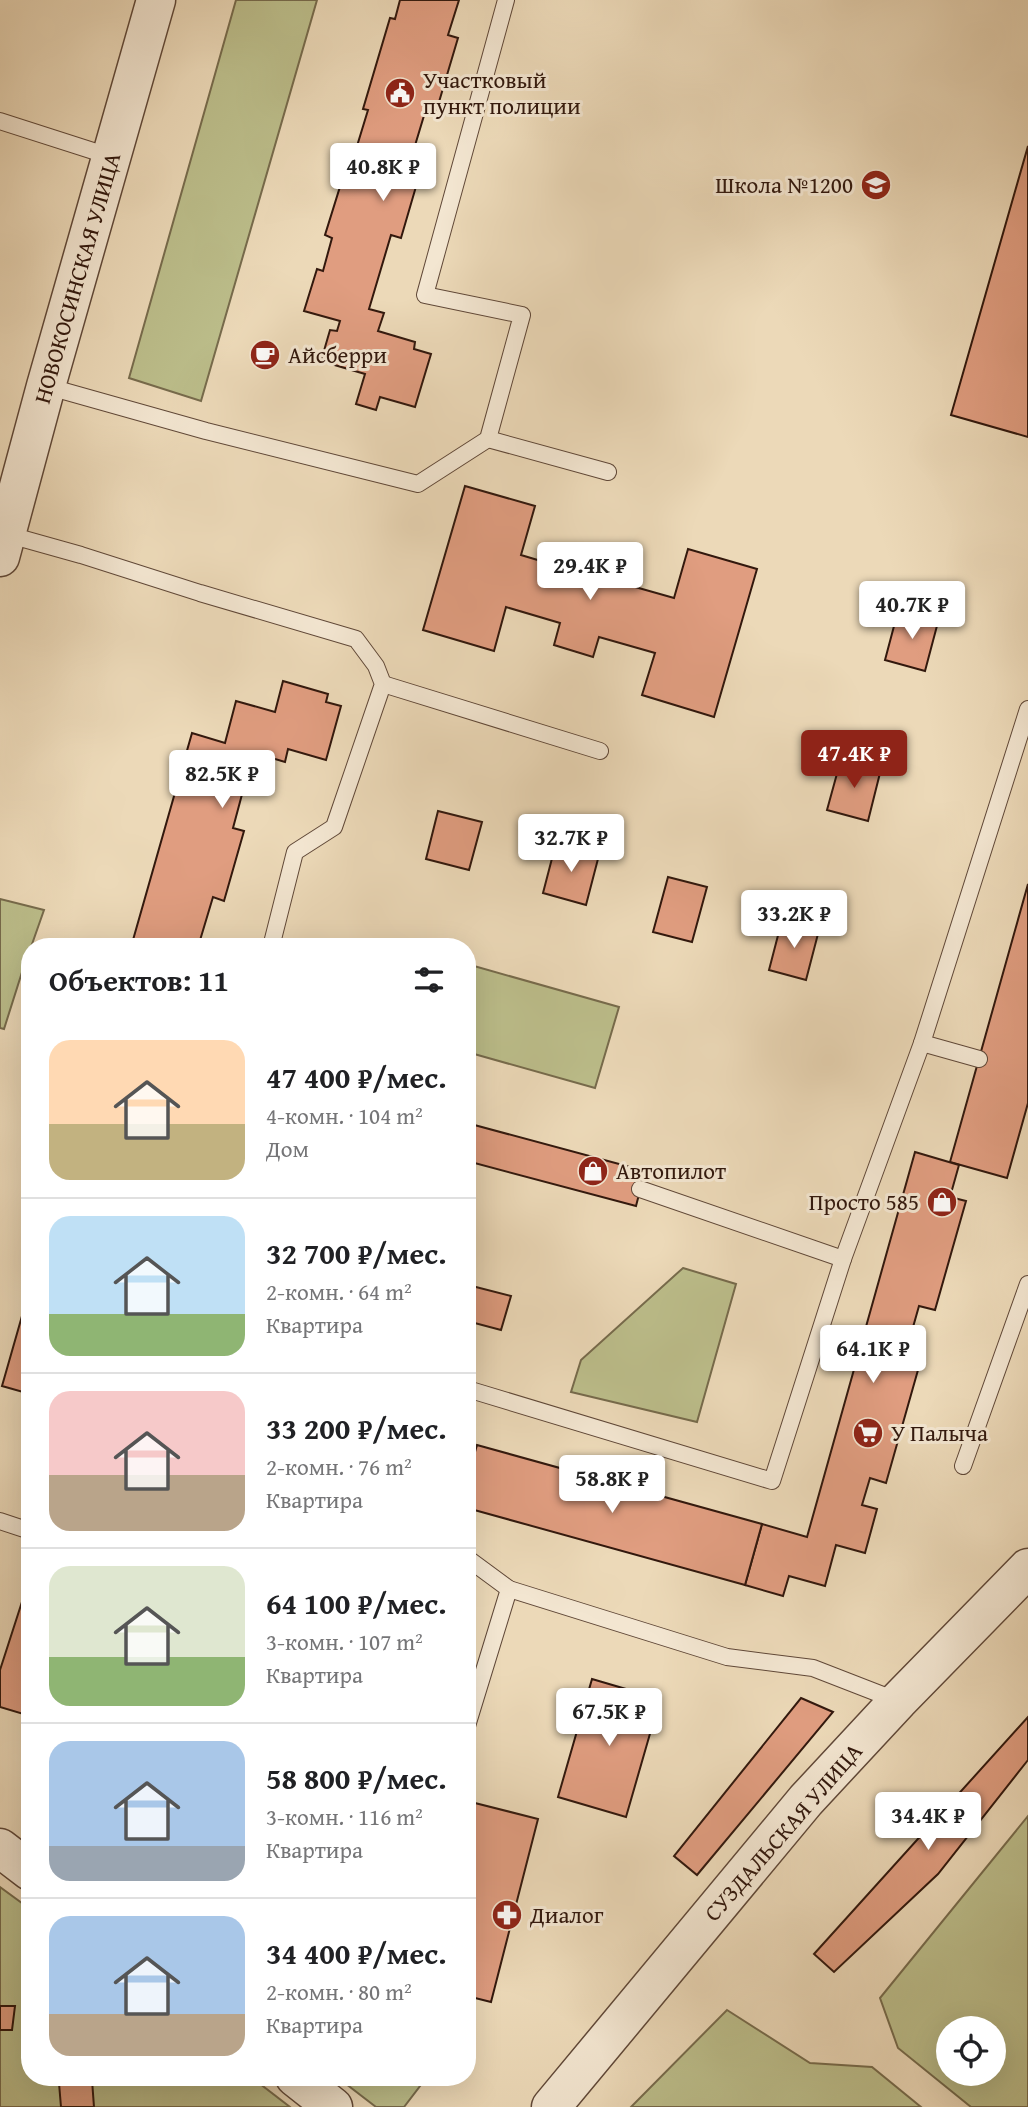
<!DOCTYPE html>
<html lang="ru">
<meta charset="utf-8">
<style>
:root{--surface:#fff;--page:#f6f6f6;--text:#202124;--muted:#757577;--line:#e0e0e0;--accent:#8f2418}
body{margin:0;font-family:"Gentium Book Plus",serif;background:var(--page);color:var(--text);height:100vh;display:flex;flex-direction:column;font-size:26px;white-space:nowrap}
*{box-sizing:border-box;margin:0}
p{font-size:23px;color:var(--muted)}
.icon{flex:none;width:38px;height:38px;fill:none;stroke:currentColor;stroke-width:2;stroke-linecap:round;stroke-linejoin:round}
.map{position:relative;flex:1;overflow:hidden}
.details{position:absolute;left:21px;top:938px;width:455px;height:1148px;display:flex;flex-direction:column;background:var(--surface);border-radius:28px;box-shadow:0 7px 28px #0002}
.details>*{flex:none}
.buttons{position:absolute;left:936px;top:2016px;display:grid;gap:14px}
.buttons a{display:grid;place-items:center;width:70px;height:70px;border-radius:50%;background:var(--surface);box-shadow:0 7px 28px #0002;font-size:35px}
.price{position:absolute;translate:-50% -60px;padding:0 16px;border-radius:7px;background:#fff;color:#222;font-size:23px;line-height:46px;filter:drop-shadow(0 2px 4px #0008)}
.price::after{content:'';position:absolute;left:50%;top:42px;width:21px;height:16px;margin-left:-10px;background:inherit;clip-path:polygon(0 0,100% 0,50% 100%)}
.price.selected{background:var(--accent);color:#fff}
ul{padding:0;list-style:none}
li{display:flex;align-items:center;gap:21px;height:175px;padding:0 28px}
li+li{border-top:2px solid var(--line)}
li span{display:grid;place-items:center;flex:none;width:196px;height:140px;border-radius:21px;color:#555}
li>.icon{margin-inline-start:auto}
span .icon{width:84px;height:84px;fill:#fffc;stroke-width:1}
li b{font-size:30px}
h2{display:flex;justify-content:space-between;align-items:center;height:84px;padding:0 28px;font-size:30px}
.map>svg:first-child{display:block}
</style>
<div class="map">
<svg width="1028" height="2107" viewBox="0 0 1028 2107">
<rect width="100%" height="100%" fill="#ecd9b8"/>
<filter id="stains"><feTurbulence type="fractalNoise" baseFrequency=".00286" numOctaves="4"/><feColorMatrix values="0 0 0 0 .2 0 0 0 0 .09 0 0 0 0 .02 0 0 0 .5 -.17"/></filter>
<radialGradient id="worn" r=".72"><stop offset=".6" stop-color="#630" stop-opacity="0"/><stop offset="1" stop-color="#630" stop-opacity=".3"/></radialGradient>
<g fill="#bcbe8b" stroke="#776b4c" stroke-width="2" fill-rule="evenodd">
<path d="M 236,0 L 317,0 L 201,401 L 129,378 Z"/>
<path d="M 0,899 L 44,910 L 31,947 L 30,947 L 4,1029 L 0,1028 Z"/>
<path d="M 467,964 L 619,1007 L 595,1088 L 467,1052 Z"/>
<path d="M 683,1268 L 736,1284 L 697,1422 L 571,1392 L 581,1360 Z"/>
<path d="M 1028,1816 L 1028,2107 L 971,2107 L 898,2048 L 880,1998 ZM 948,2028 L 994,2028 L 994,2074 L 948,2074 Z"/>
<path d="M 0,1887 L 30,1909 L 30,2077 L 251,2077 L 290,2107 L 0,2107 Z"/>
<path d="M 727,2010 L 810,2063 L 872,2067 L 921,2107 L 631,2107 Z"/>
<path d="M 337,2077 L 411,2077 L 420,2086 L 404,2107 L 376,2107 Z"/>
</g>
<g fill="#e09d80" stroke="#32180d" stroke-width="2">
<path d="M 400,0 L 459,0 L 448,35 L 458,38 L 436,112 L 426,109 L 410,162 L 422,166 L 401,238 L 391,235 L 369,309 L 384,313 L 378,331 L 415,342 L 414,349 L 431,354 L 415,407 L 380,397 L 376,410 L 356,404 L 365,374 L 321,361 L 330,330 L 337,331 L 340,321 L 304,311 L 317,269 L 323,271 L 332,238 L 325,235 L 353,145 L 357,146 L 368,110 L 363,109 L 390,18 L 395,19 Z"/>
<path d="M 1028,146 L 1028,437 L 951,415 Z"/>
<path d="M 465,486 L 535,506 L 521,555 L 581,573 L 586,556 L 618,566 L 614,581 L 674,598 L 688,549 L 757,569 L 714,717 L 642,695 L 655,653 L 599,637 L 593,657 L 554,645 L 560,623 L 506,607 L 494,651 L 423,630 Z"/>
<path d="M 898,611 L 938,622 L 925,671 L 885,660 Z"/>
<path d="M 283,681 L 328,694 L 326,702 L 341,706 L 326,760 L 288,749 L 285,762 L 265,756 L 260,775 L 248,772 L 233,828 L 244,831 L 224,901 L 213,897 L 198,947 L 131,947 L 192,733 L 225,743 L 236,701 L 275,712 Z"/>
<path d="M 841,759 L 881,769 L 868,821 L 827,810 Z"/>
<path d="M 438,811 L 482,822 L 469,870 L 426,859 Z"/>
<path d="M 556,843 L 599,855 L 586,905 L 543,893 Z"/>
<path d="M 668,877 L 707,887 L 692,942 L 653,932 Z"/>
<path d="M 1028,884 L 1028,1103 L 1007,1178 L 950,1162 Z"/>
<path d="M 782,920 L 819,930 L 806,980 L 769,970 Z"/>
<path d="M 467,1123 L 645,1171 L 636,1206 L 467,1161 Z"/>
<path d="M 915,1152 L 959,1165 L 950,1197 L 966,1201 L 935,1310 L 919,1306 L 902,1366 L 918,1370 L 886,1483 L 870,1478 L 862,1505 L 877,1509 L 865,1553 L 836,1545 L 825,1586 L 789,1576 L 783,1596 L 745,1585 L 762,1524 L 807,1537 Z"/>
<path d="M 472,1286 L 511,1296 L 501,1330 L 467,1321 L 467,1303 Z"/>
<path d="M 30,1288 L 30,1394 L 2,1386 Z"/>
<path d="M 477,1445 L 762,1524 L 745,1585 L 467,1508 L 467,1480 Z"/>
<path d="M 30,1577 L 30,1716 L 0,1707 L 0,1670 Z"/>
<path d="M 592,1679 L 660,1699 L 626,1817 L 558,1797 Z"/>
<path d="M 801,1698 L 833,1712 L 697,1875 L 674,1856 Z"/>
<path d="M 1028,1717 L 1028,1760 L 938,1874 L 834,1972 L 814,1954 Z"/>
<path d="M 467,1801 L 538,1819 L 491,2002 L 467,1996 Z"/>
<path d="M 0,2006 L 15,2006 L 12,2030 L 0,2030 Z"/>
<path d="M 92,2080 L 94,2107 L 61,2107 L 59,2083 Z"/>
</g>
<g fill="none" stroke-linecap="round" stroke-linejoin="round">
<g stroke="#604838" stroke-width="18">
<g id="service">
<path d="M 0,121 L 112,157"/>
<path d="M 46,386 L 206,431 L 418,484 L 488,439 L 522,315 L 425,295 L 506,0"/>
<path d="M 488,439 L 608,472"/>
<path d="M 6,534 L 81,555 L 200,593 L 356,639 L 376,666 L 383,684 L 334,827 L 295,852 L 271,947"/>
<path d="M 383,684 L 600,751"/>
<path d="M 922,1043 L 1028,709"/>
<path d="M 640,1189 L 843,1259"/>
<path d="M 467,1393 L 474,1391 L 772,1481 L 843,1259 L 922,1043 L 979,1059"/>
<path d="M 963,1466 L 1028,1284"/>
<path d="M 0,1521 L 30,1531"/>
<path d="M 467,1558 L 509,1589 L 467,1726"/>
<path d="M 509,1589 L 727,1657 L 813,1668 L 898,1701"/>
</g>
</g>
<g stroke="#604838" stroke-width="41">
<g id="tertiary">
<path d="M 0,557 L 46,386 L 156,0"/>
<path d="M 0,1848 L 30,1871"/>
<path d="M 295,2077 L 333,2107"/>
<path d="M 551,2107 L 806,1800 L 898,1701 L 1028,1568"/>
</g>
</g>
<use href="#service" stroke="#f3e6d1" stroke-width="16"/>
<use href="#tertiary" stroke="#f3e6d1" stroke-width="38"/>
</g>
<defs>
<g id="civic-disc" transform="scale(1.575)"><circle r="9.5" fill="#8f2418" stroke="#f3e6d1"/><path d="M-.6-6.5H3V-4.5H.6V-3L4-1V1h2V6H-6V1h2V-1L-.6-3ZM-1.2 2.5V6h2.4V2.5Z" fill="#fff"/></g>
<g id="school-disc" transform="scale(1.575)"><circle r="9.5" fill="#8f2418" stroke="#f3e6d1"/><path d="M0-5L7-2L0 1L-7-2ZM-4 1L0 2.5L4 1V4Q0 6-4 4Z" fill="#fff"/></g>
<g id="cafe-disc" transform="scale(1.575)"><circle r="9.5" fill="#8f2418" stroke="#f3e6d1"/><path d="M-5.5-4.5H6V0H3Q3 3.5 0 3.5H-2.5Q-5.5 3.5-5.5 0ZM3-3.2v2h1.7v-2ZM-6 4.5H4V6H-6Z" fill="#fff"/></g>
<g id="shop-disc" transform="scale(1.575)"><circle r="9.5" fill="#8f2418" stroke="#f3e6d1"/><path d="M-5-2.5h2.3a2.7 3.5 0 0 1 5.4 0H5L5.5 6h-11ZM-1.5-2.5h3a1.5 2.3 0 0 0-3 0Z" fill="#fff"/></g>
<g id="supermarket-disc" transform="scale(1.575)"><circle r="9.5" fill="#8f2418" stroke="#f3e6d1"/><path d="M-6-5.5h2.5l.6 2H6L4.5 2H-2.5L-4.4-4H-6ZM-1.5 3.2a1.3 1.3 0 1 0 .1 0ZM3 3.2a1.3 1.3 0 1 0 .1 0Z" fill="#fff"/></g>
<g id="pharmacy-disc" transform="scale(1.575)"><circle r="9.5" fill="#8f2418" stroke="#f3e6d1"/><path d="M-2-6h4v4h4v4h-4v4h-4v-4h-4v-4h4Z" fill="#fff"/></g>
</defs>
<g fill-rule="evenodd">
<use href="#civic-disc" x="400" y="93"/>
<use href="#school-disc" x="876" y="185"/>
<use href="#cafe-disc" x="265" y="355"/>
<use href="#shop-disc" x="593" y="1171"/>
<use href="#shop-disc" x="942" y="1202"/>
<use href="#supermarket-disc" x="868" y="1433"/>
<use href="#pharmacy-disc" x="507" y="1915"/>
</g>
<g text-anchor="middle" stroke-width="6" stroke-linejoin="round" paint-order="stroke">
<g font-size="23" fill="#32180d" stroke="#f3e6d1" text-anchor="start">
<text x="423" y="88">Участковый<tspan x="423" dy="26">пункт полиции</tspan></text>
<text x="853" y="193" text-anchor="end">Школа №1200</text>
<text x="288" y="363">Айсберри</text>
<text x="616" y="1179">Автопилот</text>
<text x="919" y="1210" text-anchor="end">Просто 585</text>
<text x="891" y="1441">У Палыча</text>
<text x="530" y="1923">Диалог</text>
</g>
<g font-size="23" fill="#32180d" stroke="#f3e6d1">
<text transform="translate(77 278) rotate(-74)" y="8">НОВОКОСИНСКАЯ УЛИЦА</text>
<text transform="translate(783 1832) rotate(-49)" y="8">СУЗДАЛЬСКАЯ УЛИЦА</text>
</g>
</g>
<rect width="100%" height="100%" filter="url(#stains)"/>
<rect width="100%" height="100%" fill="url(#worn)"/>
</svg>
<div class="buttons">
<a><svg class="icon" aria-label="locate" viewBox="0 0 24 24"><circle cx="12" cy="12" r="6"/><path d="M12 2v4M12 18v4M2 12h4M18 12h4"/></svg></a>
</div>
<b class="price" style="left:383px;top:203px">40.8K ₽</b>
<b class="price" style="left:590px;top:602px">29.4K ₽</b>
<b class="price" style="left:912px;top:641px">40.7K ₽</b>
<b class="price selected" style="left:854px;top:790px">47.4K ₽</b>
<b class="price" style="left:222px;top:810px">82.5K ₽</b>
<b class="price" style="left:571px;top:874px">32.7K ₽</b>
<b class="price" style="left:794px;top:950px">33.2K ₽</b>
<b class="price" style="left:873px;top:1385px">64.1K ₽</b>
<b class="price" style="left:612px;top:1515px">58.8K ₽</b>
<b class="price" style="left:609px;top:1748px">67.5K ₽</b>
<b class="price" style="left:928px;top:1852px">34.4K ₽</b>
<section class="details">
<h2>Объектов: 11<svg class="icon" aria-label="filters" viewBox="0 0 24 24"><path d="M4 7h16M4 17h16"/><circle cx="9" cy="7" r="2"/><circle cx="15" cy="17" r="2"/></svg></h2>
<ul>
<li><span style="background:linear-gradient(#ffd9b3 60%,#c2b280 0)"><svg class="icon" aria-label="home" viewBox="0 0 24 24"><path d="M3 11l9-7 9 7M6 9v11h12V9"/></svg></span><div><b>47 400 ₽/мес.</b><p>4-комн. · 104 m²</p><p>Дом</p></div></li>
<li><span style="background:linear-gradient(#bfe0f5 70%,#8fb573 0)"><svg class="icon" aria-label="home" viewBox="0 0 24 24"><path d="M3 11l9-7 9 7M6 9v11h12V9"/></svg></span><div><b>32 700 ₽/мес.</b><p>2-комн. · 64 m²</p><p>Квартира</p></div></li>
<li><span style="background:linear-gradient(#f6c9c9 60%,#b9a48a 0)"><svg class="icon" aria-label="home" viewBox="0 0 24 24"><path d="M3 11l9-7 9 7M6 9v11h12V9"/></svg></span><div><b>33 200 ₽/мес.</b><p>2-комн. · 76 m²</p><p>Квартира</p></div></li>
<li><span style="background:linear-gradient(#dfe7d0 65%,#8fb573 0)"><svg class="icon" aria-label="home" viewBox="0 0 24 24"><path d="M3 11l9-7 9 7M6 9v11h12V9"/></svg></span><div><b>64 100 ₽/мес.</b><p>3-комн. · 107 m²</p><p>Квартира</p></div></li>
<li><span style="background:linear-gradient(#a9c7e8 75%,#9aa5b1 0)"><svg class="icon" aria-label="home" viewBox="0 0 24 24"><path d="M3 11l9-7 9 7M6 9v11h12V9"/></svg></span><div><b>58 800 ₽/мес.</b><p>3-комн. · 116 m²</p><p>Квартира</p></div></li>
<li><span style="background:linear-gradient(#a9c7e8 70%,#b9a48a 0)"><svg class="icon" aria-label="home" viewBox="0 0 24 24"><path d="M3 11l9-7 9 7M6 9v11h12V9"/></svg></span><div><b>34 400 ₽/мес.</b><p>2-комн. · 80 m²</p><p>Квартира</p></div></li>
</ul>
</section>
</div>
